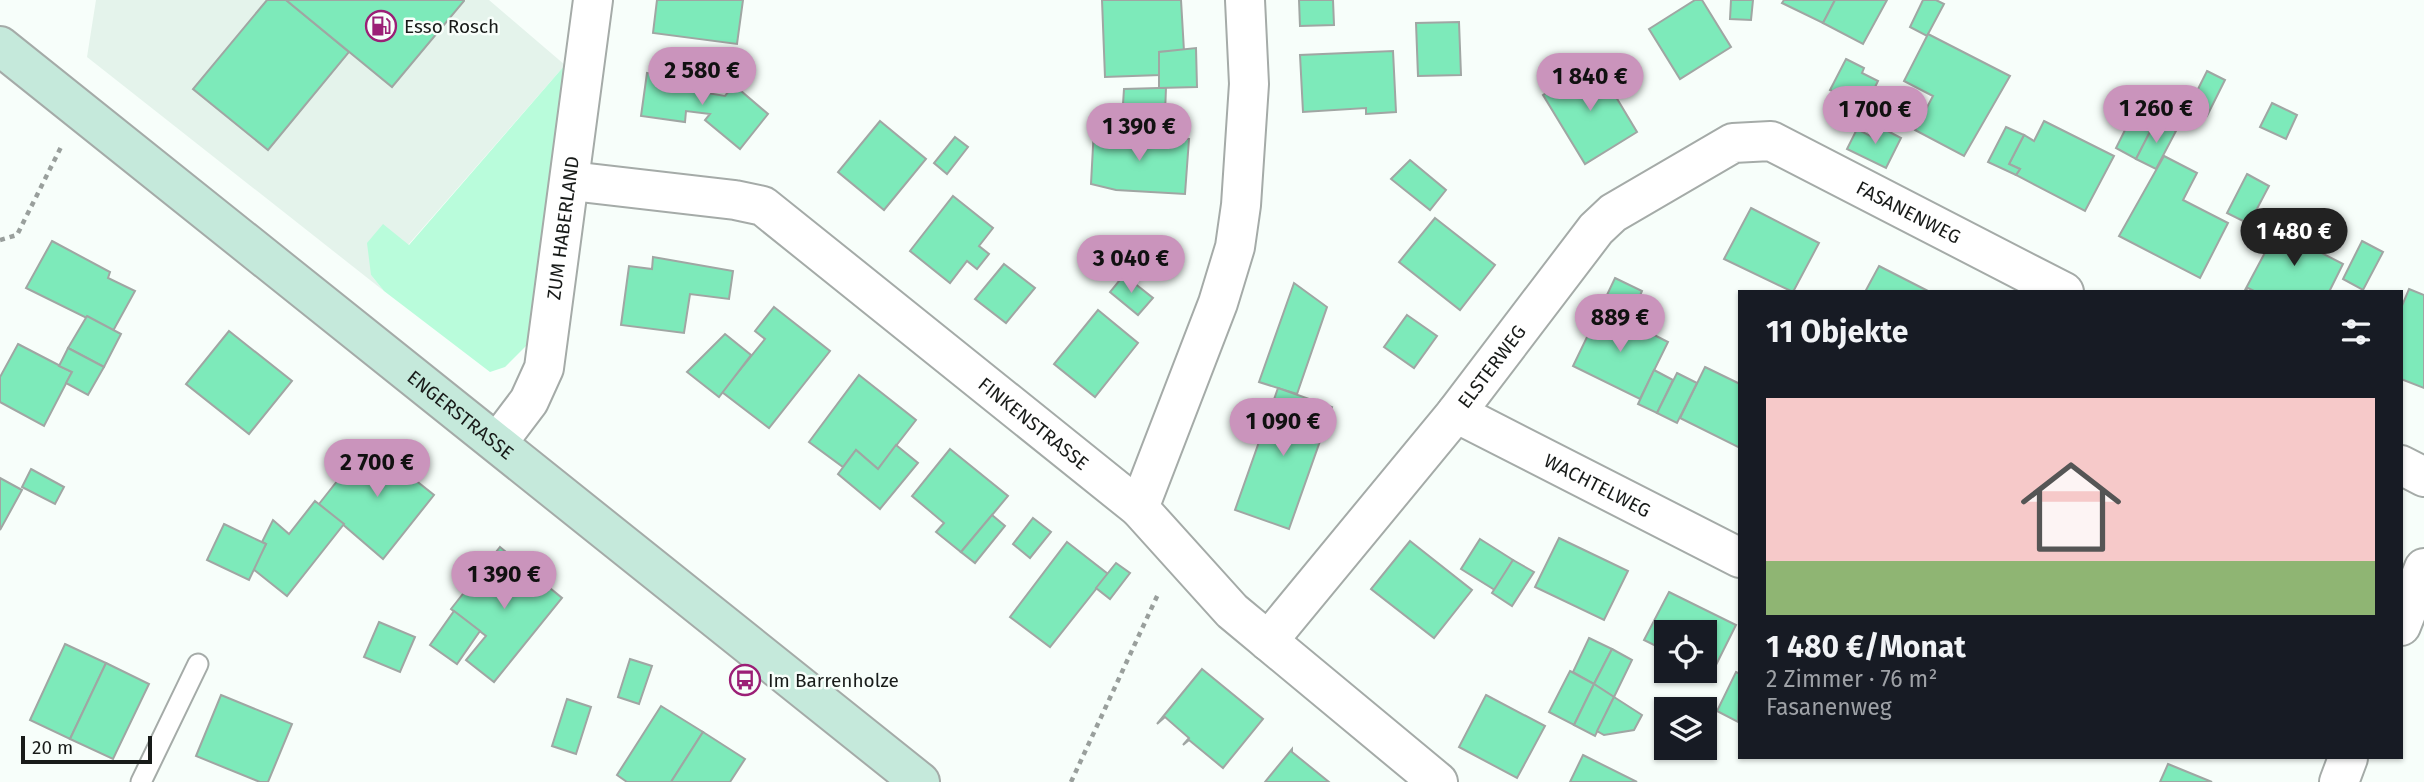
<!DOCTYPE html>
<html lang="de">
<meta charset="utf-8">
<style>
:root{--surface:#171b24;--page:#242831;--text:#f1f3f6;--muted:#9ea1a6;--line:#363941;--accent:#ca94bc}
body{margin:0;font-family:"Fira Sans",sans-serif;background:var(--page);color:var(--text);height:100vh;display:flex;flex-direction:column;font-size:26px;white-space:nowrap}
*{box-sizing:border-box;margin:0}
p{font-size:23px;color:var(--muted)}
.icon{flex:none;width:38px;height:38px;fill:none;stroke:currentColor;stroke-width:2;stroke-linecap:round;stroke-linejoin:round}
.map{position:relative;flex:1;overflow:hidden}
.details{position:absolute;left:1738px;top:290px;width:665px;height:469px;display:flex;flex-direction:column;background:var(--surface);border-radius:0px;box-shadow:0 2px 5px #0004}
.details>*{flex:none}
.controls{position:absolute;left:1654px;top:620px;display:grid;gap:14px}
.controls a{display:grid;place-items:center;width:63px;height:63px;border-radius:0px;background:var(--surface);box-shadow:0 2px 5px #0004;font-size:35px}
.scale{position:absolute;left:21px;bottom:18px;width:131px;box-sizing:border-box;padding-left:7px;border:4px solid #181b19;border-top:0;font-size:19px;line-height:24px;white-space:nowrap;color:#181b19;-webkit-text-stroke:5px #f7fefa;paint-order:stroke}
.price{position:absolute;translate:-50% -60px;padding:0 16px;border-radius:24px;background:var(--accent);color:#111;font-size:23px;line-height:46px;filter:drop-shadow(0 2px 4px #0008)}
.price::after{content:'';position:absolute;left:50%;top:42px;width:21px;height:16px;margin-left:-10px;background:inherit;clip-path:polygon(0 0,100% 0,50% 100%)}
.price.current{background:#222;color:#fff}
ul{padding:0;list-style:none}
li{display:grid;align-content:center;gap:14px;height:371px;padding:0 28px}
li+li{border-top:2px solid var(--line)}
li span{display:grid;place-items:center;height:217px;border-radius:0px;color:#555}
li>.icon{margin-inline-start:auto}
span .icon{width:126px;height:126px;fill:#fffc;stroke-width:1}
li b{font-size:30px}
h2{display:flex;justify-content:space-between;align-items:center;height:84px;padding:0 28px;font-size:30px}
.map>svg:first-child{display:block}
</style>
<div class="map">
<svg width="2424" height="782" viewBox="0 0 2424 782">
<rect width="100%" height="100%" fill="#f7fefa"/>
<path fill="#e4f3eb" d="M 96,0 L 489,0 L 565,65 L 408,245 L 371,275 L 384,291 L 87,57 Z"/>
<path fill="#b9fcdb" d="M 565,65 L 531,341 L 505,367 L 490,372 L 384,291 L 371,275 L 367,243 L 383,224 L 409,245 Z"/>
<g fill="#7deaba" stroke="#a0a6a3" stroke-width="2">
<path d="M 267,0 L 286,0 L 349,52 L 268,150 L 193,89 Z"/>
<path d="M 286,0 L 464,0 L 464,1 L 392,87 Z"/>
<path d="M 657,0 L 743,0 L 737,44 L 653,33 Z"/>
<path d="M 1102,0 L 1181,0 L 1184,51 L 1159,52 L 1160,75 L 1105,77 Z"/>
<path d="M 1299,0 L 1333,0 L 1334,25 L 1300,26 Z"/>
<path d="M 1695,0 L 1702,0 L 1731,47 L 1680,79 L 1649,29 Z"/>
<path d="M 1731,0 L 1753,0 L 1751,20 L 1730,19 Z"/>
<path d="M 1784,0 L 1835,0 L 1823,23 L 1782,3 Z"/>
<path d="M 1835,0 L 1887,0 L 1863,44 L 1823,23 Z"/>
<path d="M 1923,0 L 1936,0 L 1944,4 L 1927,36 L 1910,27 Z"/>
<path d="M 1459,22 L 1461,75 L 1418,76 L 1416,23 Z"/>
<path d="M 1928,34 L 2010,76 L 1964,156 L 1915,130 L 1933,96 L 1904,81 Z"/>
<path d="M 1196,48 L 1197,87 L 1159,88 L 1159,52 Z"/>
<path d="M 1393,51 L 1396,112 L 1366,114 L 1366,108 L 1303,112 L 1300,55 Z"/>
<path d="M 1846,59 L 1864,68 L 1862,73 L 1878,81 L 1862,114 L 1848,107 L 1851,100 L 1830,90 Z"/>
<path d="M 1595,62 L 1637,132 L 1585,164 L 1543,95 Z"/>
<path d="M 2207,71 L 2225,80 L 2207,116 L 2189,107 Z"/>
<path d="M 647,73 L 690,79 L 689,90 L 725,96 L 734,85 L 768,114 L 740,149 L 705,120 L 710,114 L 686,111 L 685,122 L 641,116 Z"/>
<path d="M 1159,88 L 1166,88 L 1164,138 L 1121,135 L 1124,89 Z"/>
<path d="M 2272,103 L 2297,115 L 2286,139 L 2260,127 Z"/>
<path d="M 2135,110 L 2156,120 L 2136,159 L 2116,148 Z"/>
<path d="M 2156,120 L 2176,131 L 2156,169 L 2136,159 Z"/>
<path d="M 880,121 L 926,159 L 884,210 L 838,172 Z"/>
<path d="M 2044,121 L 2114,156 L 2085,211 L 2016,175 L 2020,169 L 2009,164 L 2024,135 L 2034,141 Z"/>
<path d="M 1880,127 L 1901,138 L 1886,168 L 1847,149 L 1857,129 L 1874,138 Z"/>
<path d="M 2006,127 L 2024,135 L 2009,164 L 2020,169 L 2016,175 L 1988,162 Z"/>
<path d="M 1094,128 L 1121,130 L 1121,135 L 1189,139 L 1185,194 L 1116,190 L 1091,184 Z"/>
<path d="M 955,137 L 968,147 L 947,174 L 934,163 Z"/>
<path d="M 2164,156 L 2197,173 L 2183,200 L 2228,223 L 2200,278 L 2119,236 Z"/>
<path d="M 1410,160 L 1446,190 L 1430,210 L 1391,179 Z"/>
<path d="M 2247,174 L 2269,186 L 2249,224 L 2227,213 Z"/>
<path d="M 953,196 L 993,228 L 979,246 L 989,254 L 977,269 L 967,261 L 950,283 L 910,251 Z"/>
<path d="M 1751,208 L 1819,243 L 1793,292 L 1724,259 Z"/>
<path d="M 1435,218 L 1495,265 L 1460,310 L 1399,262 Z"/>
<path d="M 2277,230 L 2343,264 L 2329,292 L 2256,292 L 2248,288 L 2244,292 Z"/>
<path d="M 52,241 L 110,272 L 108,278 L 135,291 L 113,331 L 26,288 Z"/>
<path d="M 2362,241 L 2383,252 L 2363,290 L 2343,279 Z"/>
<path d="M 653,257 L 733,271 L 729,299 L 690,294 L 684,333 L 621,325 L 629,266 L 652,269 Z"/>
<path d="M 1004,264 L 1035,288 L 1006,323 L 975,299 Z"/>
<path d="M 1879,266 L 1930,292 L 1865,292 Z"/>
<path d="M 1124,275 L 1153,298 L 1138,315 L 1110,292 Z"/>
<path d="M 1615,278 L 1642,291 L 1634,310 L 1606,297 Z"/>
<path d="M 1294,283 L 1327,307 L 1297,394 L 1259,382 Z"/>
<path d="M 2409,289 L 2424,295 L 2424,388 L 2401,379 L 2401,308 Z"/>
<path d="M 774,307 L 830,351 L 769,428 L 722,392 L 765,339 L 755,331 Z"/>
<path d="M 1601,308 L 1668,342 L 1640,399 L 1573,366 Z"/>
<path d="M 1098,310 L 1138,343 L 1095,397 L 1054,364 Z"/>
<path d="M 1407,315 L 1437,336 L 1414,368 L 1384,347 Z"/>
<path d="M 87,316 L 121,334 L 104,367 L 68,348 Z"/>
<path d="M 229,331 L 292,381 L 249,434 L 186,384 Z"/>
<path d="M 725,334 L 751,355 L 719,397 L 687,372 Z"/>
<path d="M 18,344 L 72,372 L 44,426 L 0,402 L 0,377 Z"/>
<path d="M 68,348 L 104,367 L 88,395 L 66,383 L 72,372 L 59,366 Z"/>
<path d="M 1705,367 L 1740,384 L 1740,448 L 1680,418 Z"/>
<path d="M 1654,370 L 1673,380 L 1657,413 L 1638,404 Z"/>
<path d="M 1677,373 L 1697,383 L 1677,423 L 1657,413 Z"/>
<path d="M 859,375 L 916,420 L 878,469 L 856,450 L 843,467 L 809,442 Z"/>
<path d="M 1278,388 L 1332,407 L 1289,529 L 1235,510 Z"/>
<path d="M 368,442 L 396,463 L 402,456 L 420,471 L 414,479 L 434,495 L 383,559 L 319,504 Z"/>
<path d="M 896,445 L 918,463 L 880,509 L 838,474 L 856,450 L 878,469 Z"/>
<path d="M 950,449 L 1008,496 L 961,552 L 936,532 L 944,523 L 912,496 Z"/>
<path d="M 31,469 L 64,487 L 55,504 L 22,487 Z"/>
<path d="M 0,478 L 22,490 L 0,530 Z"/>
<path d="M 315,501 L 344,524 L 287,596 L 253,569 L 266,544 L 262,542 L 273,520 L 289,534 Z"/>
<path d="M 992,515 L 1005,526 L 975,563 L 961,552 Z"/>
<path d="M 1033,518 L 1051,532 L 1030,558 L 1013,544 Z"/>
<path d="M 224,524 L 266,544 L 249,580 L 207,560 Z"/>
<path d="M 1559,538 L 1628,571 L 1604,620 L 1535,587 Z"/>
<path d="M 1480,539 L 1513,560 L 1495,590 L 1461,569 Z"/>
<path d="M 1410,541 L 1472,590 L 1434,638 L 1371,589 Z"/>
<path d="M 1067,542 L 1108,574 L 1050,647 L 1010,617 Z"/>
<path d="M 500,547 L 562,598 L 494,682 L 466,660 L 486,636 L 451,609 Z"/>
<path d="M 1513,560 L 1534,572 L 1512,606 L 1492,593 Z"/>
<path d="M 1116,563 L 1130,573 L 1110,599 L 1096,588 Z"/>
<path d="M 1669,592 L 1736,625 L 1712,673 L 1704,670 L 1704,632 L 1666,632 L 1666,651 L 1644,640 Z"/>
<path d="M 454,611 L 480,631 L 457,664 L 430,645 Z"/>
<path d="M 379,622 L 415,637 L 400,672 L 364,657 Z"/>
<path d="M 1589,638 L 1612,649 L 1594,684 L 1573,672 Z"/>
<path d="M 65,644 L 106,663 L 70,739 L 30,720 Z"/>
<path d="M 1612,649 L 1632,660 L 1614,697 L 1594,684 Z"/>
<path d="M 630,659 L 652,666 L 639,704 L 618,697 Z"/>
<path d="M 106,663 L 149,684 L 113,759 L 70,739 Z"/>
<path d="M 1202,669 L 1263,719 L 1223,768 L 1189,740 L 1183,745 L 1189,738 L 1165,717 L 1157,724 Z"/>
<path d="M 1570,671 L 1594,684 L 1574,725 L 1549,712 Z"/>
<path d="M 1736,672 L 1740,674 L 1738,722 L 1717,711 Z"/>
<path d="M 1594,684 L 1614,697 L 1595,736 L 1574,725 Z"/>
<path d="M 221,695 L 292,724 L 268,782 L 260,782 L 196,756 Z"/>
<path d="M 1486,695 L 1545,726 L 1517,778 L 1459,747 Z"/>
<path d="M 1614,697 L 1642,715 L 1634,730 L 1604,735 L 1597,731 Z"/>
<path d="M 567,699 L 591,707 L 576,754 L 552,746 Z"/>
<path d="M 661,706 L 703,732 L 671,782 L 627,782 L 617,775 Z"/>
<path d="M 703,732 L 745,759 L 730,782 L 671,782 Z"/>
<path d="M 1292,749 L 1292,752 L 1329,782 L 1265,782 Z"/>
<path d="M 1583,755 L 1637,782 L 1570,782 Z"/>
<path d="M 2168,764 L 2212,782 L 2160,782 Z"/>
</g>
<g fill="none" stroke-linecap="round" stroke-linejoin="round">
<g stroke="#a5aba8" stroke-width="23">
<path id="service" d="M 141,782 L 198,664"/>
</g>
<g stroke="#a5aba8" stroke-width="42">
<g id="minor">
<path id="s1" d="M 571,181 L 735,200 L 763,206 L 1139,508 L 1232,611 L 1438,782"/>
<path id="s2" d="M 1456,413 L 1740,558"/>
<path id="s3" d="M 498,442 L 529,401 L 544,368 L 593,0"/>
<path d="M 2401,465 L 2424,477"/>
<path d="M 1139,508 L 1218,303 L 1235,247 L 1241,205 L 1249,84 L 1245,0"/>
<path d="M 2401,626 L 2424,568"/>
<path id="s4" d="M 1268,641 L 1456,413 L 1596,229 L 1613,213 L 1733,143 L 1771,141 L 2064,292"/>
<path d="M 2339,782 L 2348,758"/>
</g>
</g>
<g stroke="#a5aba8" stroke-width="42">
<g id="secondary">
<path id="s5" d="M 0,46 L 920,782"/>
</g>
</g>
<g stroke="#999f9c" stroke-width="4.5" stroke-dasharray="5 5" stroke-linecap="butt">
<path d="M 0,240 L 17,235 L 61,147"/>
<path d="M 1071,782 L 1159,592"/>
</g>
<use href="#service" stroke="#fff" stroke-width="19"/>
<use href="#minor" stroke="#fff" stroke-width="38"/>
<use href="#secondary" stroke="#c5e9db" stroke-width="38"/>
</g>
<defs>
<g id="fuel-ring" transform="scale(1.575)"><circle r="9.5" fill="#f7fefa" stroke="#9b1f76" stroke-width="1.5"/><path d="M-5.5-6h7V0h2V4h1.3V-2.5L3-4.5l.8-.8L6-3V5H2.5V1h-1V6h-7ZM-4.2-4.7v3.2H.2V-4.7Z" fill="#9b1f76"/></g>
<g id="bus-ring" transform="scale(1.575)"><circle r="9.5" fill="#f7fefa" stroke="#9b1f76" stroke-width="1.5"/><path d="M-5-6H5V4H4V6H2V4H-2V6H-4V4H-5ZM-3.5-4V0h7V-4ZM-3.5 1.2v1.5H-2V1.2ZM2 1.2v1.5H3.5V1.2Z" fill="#9b1f76"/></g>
</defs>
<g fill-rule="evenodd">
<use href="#fuel-ring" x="381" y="26"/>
<use href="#bus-ring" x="745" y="680"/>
</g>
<g text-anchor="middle" stroke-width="5" stroke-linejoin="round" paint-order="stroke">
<g font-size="19" fill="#181b19" stroke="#f7fefa" text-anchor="start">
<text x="404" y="33">Esso Rosch</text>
<text x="768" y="687">Im Barrenholze</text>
</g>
<g font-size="19" fill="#181b19" stroke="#f7fefa">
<text dy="7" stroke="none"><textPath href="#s4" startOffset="882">FASANENWEG</textPath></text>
<text dy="7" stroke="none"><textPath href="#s3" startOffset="229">ZUM HABERLAND</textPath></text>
<text dy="7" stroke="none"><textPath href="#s4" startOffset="354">ELSTERWEG</textPath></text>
<text dy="7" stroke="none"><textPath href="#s5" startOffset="590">ENGERSTRASSE</textPath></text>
<text dy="7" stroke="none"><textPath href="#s1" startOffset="541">FINKENSTRASSE</textPath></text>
<text dy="7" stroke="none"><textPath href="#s2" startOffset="159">WACHTELWEG</textPath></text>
</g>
</g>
</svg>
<div class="controls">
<a><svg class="icon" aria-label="locate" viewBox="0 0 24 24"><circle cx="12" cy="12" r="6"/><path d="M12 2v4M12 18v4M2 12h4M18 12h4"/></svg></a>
<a><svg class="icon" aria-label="layers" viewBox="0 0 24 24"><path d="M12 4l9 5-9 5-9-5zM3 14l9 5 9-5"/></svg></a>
</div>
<div class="scale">20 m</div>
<b class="price" style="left:702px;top:107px">2 580 €</b>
<b class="price" style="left:1590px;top:113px">1 840 €</b>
<b class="price" style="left:2156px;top:145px">1 260 €</b>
<b class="price" style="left:1875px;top:146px">1 700 €</b>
<b class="price" style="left:1139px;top:163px">1 390 €</b>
<b class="price current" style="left:2294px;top:268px">1 480 €</b>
<b class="price" style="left:1131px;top:295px">3 040 €</b>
<b class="price" style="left:1620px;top:354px">889 €</b>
<b class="price" style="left:1283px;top:458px">1 090 €</b>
<b class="price" style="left:377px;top:499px">2 700 €</b>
<b class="price" style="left:504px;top:611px">1 390 €</b>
<section class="details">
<h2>11 Objekte<svg class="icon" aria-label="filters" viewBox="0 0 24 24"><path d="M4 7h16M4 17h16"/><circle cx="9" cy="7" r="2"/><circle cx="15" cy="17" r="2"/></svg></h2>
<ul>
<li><span style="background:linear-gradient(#f6c9c9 75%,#8fb573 0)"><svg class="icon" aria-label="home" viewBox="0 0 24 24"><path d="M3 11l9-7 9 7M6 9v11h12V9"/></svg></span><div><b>1 480 €/Monat</b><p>2 Zimmer · 76 m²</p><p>Fasanenweg</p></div></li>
</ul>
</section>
</div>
